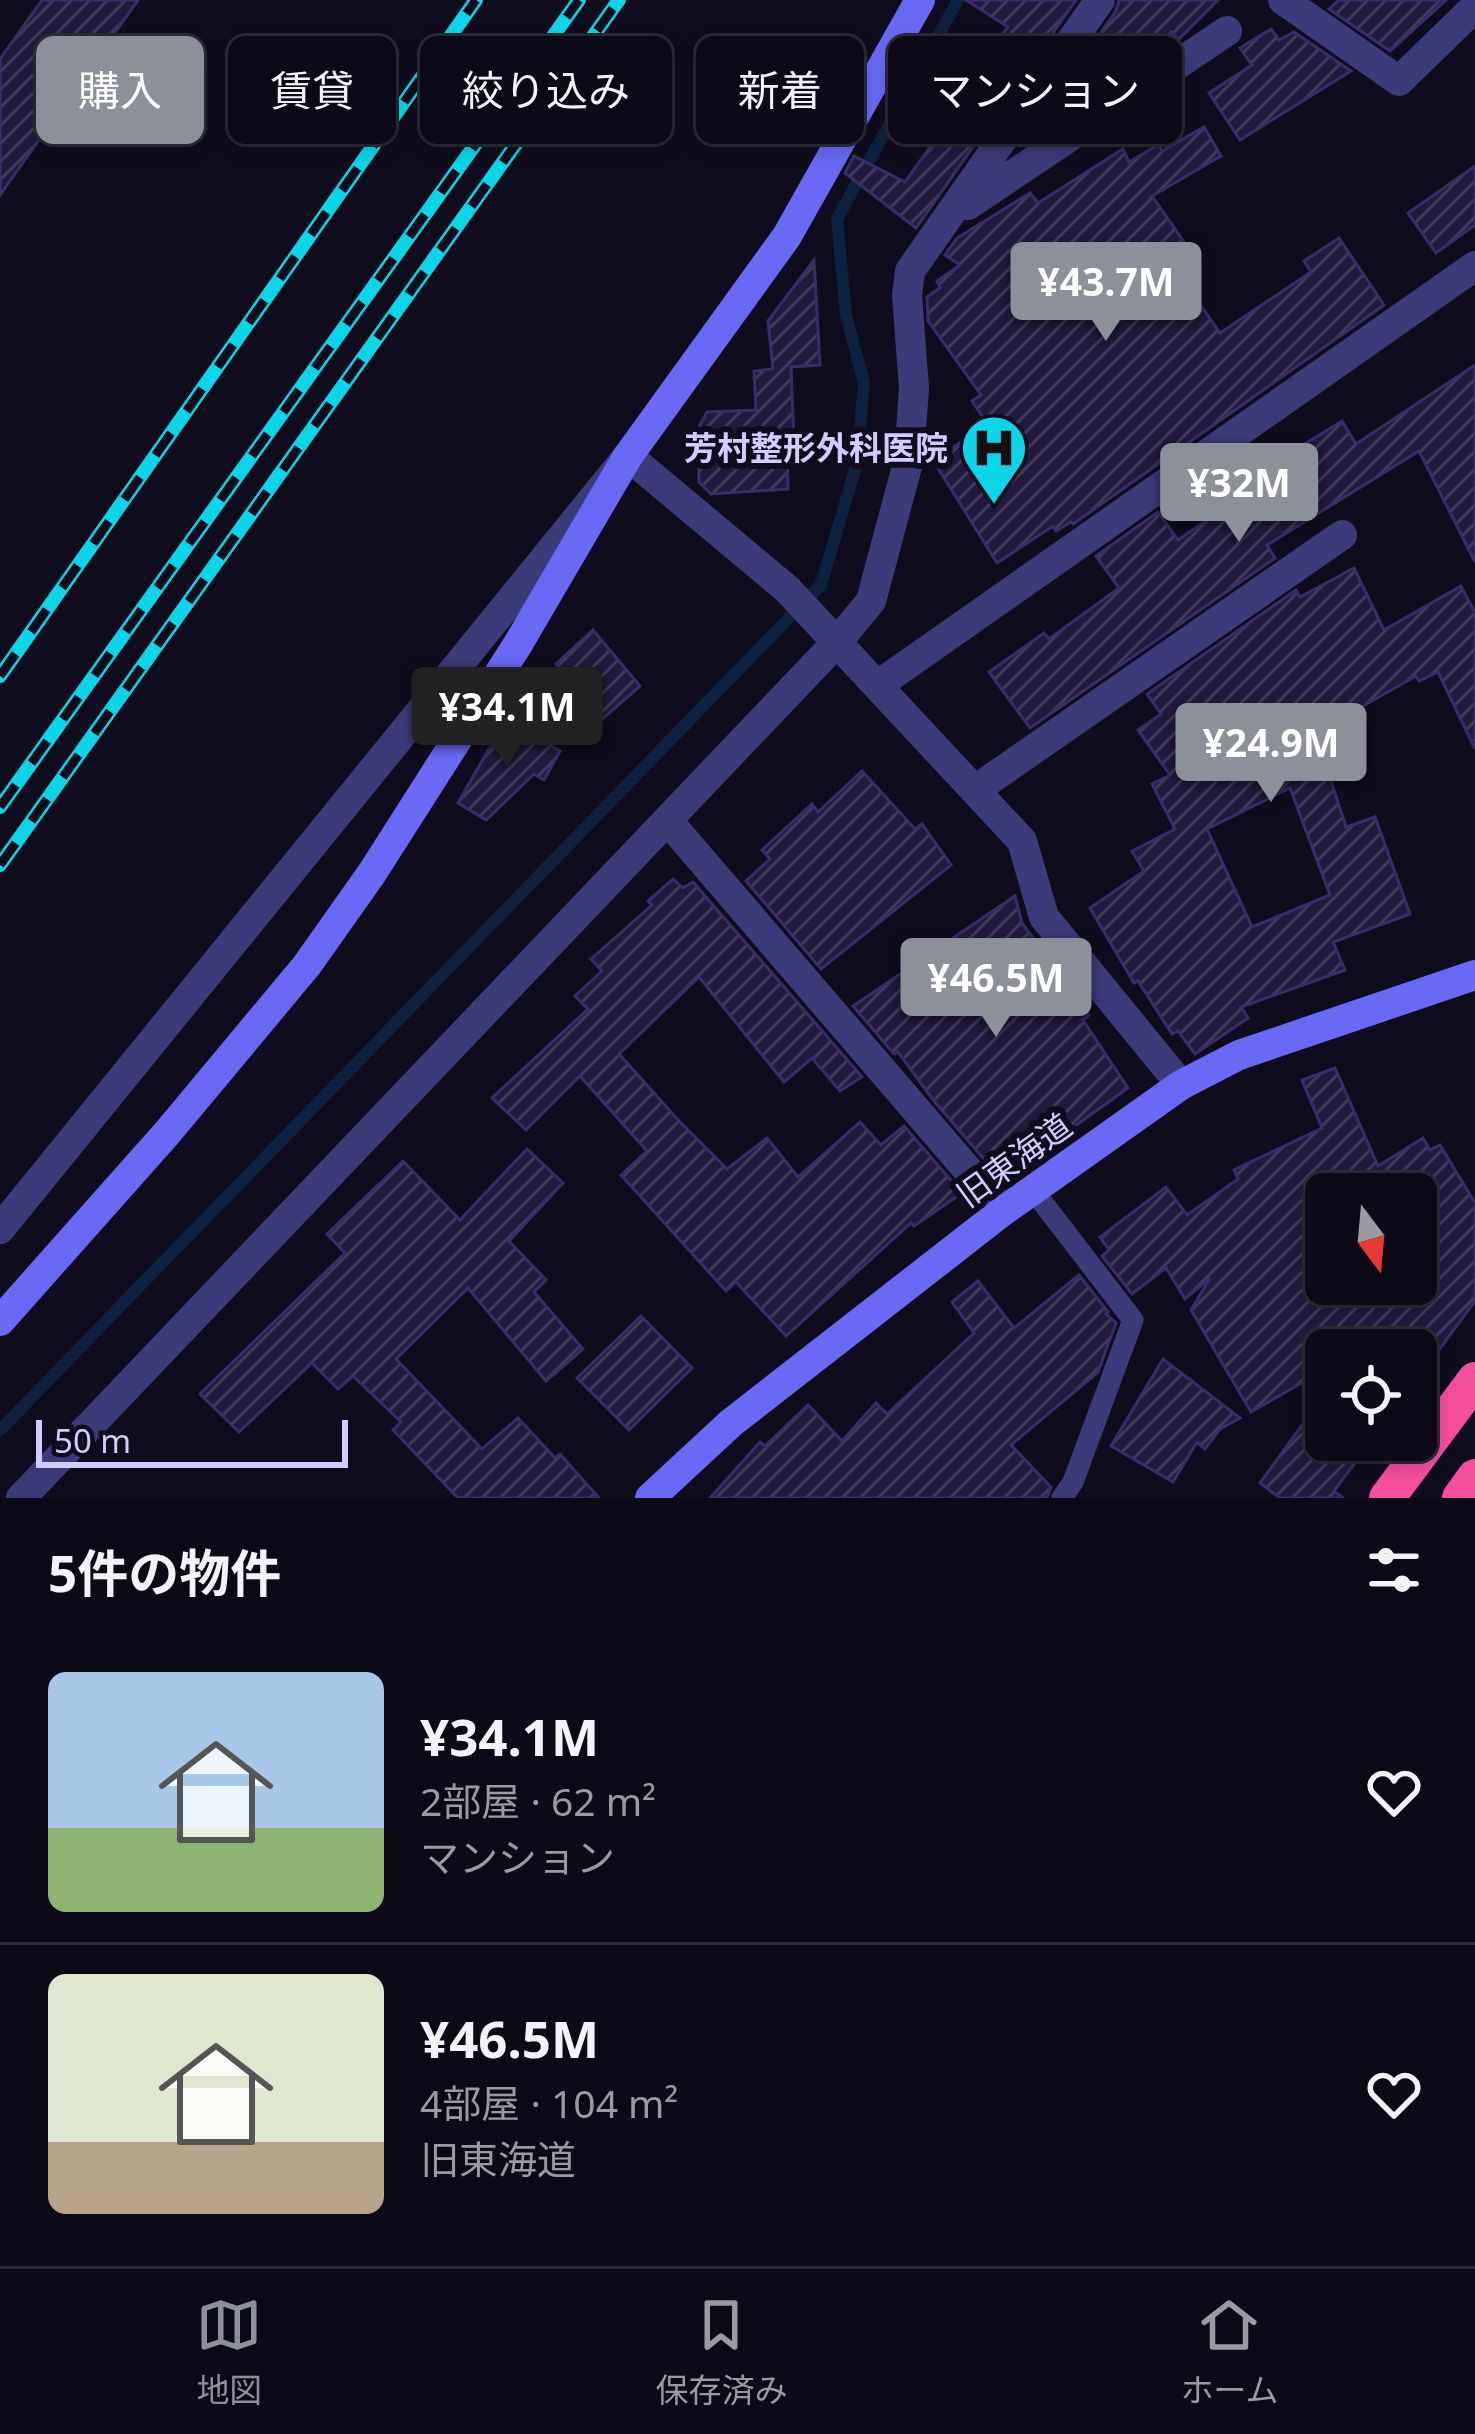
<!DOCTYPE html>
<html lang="ja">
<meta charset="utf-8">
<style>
:root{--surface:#0b0a16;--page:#191823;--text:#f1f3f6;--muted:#9a9aa1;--line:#2b2b35;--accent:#8c9099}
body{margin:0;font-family:"Noto Sans","Noto Sans JP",sans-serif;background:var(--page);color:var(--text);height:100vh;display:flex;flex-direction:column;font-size:45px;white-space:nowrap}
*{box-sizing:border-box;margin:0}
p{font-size:39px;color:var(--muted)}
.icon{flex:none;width:66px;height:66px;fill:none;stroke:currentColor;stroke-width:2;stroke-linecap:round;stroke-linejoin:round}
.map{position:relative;height:1498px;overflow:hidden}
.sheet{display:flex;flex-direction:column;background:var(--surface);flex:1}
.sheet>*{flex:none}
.top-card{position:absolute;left:36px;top:36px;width:1404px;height:108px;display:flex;gap:24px}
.needle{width:78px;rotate:164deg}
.buttons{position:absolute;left:1305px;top:1173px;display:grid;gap:24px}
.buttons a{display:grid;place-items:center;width:132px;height:132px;border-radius:18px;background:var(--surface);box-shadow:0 6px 18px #0003,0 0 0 3px var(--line);font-size:60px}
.scale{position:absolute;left:36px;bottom:30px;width:312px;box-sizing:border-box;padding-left:12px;border:6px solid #d1ccfc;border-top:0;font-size:33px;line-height:42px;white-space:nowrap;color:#d1ccfc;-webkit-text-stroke:9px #0f0d1d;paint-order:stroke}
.price{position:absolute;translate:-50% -102px;padding:0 27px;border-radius:12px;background:var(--accent);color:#fff;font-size:39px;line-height:78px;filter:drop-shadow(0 3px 6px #0008)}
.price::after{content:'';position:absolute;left:50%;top:72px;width:36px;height:27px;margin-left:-18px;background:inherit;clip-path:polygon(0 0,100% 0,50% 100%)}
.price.active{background:#222;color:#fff}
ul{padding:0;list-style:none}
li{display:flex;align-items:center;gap:36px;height:300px;padding:0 48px}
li+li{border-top:3px solid var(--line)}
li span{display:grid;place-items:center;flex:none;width:336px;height:240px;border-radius:18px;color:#555}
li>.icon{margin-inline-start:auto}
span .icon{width:144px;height:144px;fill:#fffc;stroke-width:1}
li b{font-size:51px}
h2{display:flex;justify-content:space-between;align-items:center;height:144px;padding:0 48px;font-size:51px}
.pill{padding:0 42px;border-radius:18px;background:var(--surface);box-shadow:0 6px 18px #0003,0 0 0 3px var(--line);font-size:42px;line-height:108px}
.pill.active{background:var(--accent);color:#fff}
.tabs{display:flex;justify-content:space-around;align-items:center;height:168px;border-top:3px solid var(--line);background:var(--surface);font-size:33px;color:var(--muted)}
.tabs a{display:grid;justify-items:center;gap:6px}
.tabs .active{color:var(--accent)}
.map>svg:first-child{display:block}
</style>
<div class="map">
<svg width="1475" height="1498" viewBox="0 0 1475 1498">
<defs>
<pattern id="building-hatch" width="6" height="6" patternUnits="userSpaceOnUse" patternTransform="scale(3)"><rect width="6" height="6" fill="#211a3d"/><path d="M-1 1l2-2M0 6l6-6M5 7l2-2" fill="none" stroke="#403a5a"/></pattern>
</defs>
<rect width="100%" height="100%" fill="#0f0d1d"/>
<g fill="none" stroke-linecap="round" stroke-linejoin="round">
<path stroke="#0e2240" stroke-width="12" d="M 0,1430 L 821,585 L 857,463 L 864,383 L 846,315 L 837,219 L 958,0"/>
</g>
<g fill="url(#building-hatch)" stroke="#382d68" stroke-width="3" fill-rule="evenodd">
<path d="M 42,0 L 138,0 L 0,195 L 0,59 Z"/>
<path d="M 966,0 L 1076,0 L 916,228 L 845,173 L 854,156 L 905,182 L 939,134 L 925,123 L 947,92 L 954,97 L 1008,27 Z"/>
<path d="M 1119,0 L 1218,0 L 1178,40 L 1171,32 L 1154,56 L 1142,65 L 1139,63 L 1132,71 L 1063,118 L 1048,108 L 1116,11 Z"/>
<path d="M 1339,0 L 1446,0 L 1390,51 L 1329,9 Z"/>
<path d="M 1271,29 L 1279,40 L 1294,32 L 1351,71 L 1240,140 L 1209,93 L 1252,65 L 1240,48 Z"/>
<path d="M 1204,127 L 1221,156 L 1152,196 L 1200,265 L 1182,278 L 1220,333 L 1311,272 L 1304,261 L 1339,238 L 1384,305 L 1073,524 L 1071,522 L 1056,531 L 1053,526 L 997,563 L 933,460 L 988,425 L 972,401 L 981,395 L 928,321 L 927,297 L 940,288 L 937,281 L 960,265 L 945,255 L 957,238 L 1030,193 L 1038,203 L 1123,149 L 1129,162 L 1158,145 L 1162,151 Z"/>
<path d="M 1475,166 L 1475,225 L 1436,253 L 1408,213 Z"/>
<path d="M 814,260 L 820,365 L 791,367 L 794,440 L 787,442 L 788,489 L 711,494 L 699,482 L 698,429 L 707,412 L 756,410 L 754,371 L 773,369 L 768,321 Z"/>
<path d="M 1475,365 L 1475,562 L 1419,451 L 1267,545 L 1275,558 L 1030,728 L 989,672 L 1044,633 L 1049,639 L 1119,588 L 1096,556 L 1158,512 L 1178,540 L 1261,483 L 1256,474 L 1342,421 L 1356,444 Z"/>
<path d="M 1354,568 L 1384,630 L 1461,586 L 1475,613 L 1475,749 L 1438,672 L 1419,681 L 1416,676 L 1324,728 L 1328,735 L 1318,741 L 1346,827 L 1375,817 L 1410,914 L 1333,942 L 1345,970 L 1241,1007 L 1248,1018 L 1195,1054 L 1178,1031 L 1172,1034 L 1138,981 L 1134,983 L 1090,908 L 1144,871 L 1132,851 L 1175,829 L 1152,784 L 1170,775 L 1138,730 L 1161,714 L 1147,694 L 1296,590 L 1300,597 ZM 1290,788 L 1330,895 L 1252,927 L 1207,829 Z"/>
<path d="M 593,630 L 640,686 L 600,721 L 586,712 L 580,723 L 550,682 L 563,673 L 556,664 Z"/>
<path d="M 506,719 L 560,751 L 544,780 L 534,774 L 486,820 L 458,803 Z"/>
<path d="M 862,771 L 915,829 L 922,824 L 951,865 L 821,969 L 746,881 L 770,859 L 762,850 L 812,804 L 818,812 Z"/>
<path d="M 673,879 L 683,888 L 693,882 L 862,1077 L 840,1091 L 812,1058 L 784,1082 L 699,977 L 619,1054 L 680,1122 L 727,1169 L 767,1138 L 798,1177 L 860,1122 L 881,1145 L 904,1126 L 962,1193 L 914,1226 L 911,1223 L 786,1336 L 736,1282 L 726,1291 L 621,1175 L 647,1151 L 580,1076 L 526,1130 L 492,1098 L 588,1009 L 575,996 L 602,971 L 591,959 L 652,905 L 648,901 Z"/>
<path d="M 1015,896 L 1022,923 L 1089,1015 L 1083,1020 L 1128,1088 L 1001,1179 L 934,1101 L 898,1052 L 894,1054 L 853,1006 Z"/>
<path d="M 1335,1068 L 1378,1166 L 1423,1138 L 1430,1150 L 1440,1145 L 1475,1203 L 1475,1301 L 1439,1350 L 1326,1350 L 1326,1369 L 1251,1412 L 1191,1310 L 1210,1278 L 1185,1299 L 1166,1268 L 1132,1294 L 1102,1256 L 1109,1250 L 1100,1237 L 1166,1187 L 1187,1215 L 1238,1179 L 1234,1170 L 1322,1128 L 1302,1080 ZM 1326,1194 L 1416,1194 L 1416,1284 L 1326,1284 Z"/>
<path d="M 527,1149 L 563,1183 L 509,1241 L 546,1280 L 534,1292 L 583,1349 L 546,1381 L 468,1288 L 396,1359 L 482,1449 L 518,1418 L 555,1458 L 560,1454 L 599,1498 L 458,1498 L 393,1430 L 401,1422 L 353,1376 L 338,1389 L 312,1363 L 239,1432 L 200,1394 L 345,1253 L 327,1234 L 403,1161 L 460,1220 Z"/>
<path d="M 1079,1275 L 1108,1312 L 1106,1314 L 1116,1323 L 1098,1372 L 1011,1445 L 1051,1487 L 1047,1498 L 710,1498 L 760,1442 L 765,1446 L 808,1405 L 842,1441 L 876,1403 L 887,1414 L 974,1333 L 952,1302 L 978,1281 L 1014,1328 Z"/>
<path d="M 641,1316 L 692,1368 L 629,1430 L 577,1378 Z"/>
<path d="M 1163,1359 L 1240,1418 L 1220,1429 L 1205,1449 L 1197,1442 L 1173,1482 L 1111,1446 Z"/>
<path d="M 1326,1392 L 1326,1440 L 1372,1440 L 1334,1491 L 1343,1498 L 1280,1498 L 1260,1483 Z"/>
</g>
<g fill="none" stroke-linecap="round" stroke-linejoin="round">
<path stroke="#3c3b7a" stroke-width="21" d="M 1033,1190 L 1133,1320 L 1073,1482 L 1062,1498"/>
<g stroke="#3c3b7a" stroke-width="30">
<path d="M 1283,0 L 1399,81 L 1475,7"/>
<path d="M 968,205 L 1227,31"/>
<path d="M 878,685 L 1475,266"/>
<path d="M 975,790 L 1342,535"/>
<path d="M 668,821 L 1003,1211"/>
<path d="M 0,1229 L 628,456 L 787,589 L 1022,841 L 1044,917 L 1181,1085"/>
<path d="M 21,1498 L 838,641 L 871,601 L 909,459 L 914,388 L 907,295 L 910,271 L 1100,0"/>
</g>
<g stroke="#6a69f6" stroke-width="30">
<path d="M 0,1321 L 167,1133 L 307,965 L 372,873 L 518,644 L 628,456 L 787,236 L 920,0"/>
<path d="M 650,1498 L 731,1423 L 1003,1211 L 1181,1085 L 1239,1055 L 1475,975"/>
</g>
<g stroke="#f54ea1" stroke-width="36">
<path d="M 1387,1498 L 1475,1380"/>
<path d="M 1460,1498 L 1475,1477"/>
</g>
<g stroke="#0dd5e7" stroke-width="14">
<g id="rail">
<path d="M 0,676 L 476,0"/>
<path d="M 0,807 L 579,0"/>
<path d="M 0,865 L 619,0"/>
</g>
</g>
<use href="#rail" stroke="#0f0d1d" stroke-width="9" stroke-dasharray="27" stroke-linecap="butt"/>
</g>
<defs>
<g id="hospital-pin" transform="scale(3.45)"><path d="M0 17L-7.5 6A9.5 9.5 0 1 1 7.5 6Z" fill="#0dd5e7" stroke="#0f0d1d"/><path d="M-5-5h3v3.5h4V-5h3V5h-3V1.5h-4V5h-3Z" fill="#111"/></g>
</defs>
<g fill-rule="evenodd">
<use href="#hospital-pin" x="994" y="448"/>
</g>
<g text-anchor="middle" stroke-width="12" stroke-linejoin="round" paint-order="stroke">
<g font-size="33" font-weight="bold" fill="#d1ccfc" stroke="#0f0d1d" text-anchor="end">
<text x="948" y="460">芳村整形外科医院</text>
</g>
<g font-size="33" fill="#d1ccfc" stroke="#0f0d1d">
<text transform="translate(1014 1160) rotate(-36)" y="12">旧東海道</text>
</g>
</g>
</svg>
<div class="buttons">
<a><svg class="needle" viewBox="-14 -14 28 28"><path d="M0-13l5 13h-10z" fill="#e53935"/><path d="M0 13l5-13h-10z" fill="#9a9aa1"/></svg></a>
<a><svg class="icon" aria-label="locate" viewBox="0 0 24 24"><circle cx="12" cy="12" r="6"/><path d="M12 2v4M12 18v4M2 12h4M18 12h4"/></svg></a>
</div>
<div class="scale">50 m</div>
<b class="price" style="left:1106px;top:344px">¥43.7M</b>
<b class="price" style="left:1239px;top:545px">¥32M</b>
<b class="price active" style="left:507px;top:769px">¥34.1M</b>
<b class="price" style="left:1271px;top:805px">¥24.9M</b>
<b class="price" style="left:996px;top:1040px">¥46.5M</b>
<div class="top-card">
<a class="pill active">購入</a>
<a class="pill">賃貸</a>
<a class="pill">絞り込み</a>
<a class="pill">新着</a>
<a class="pill">マンション</a>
</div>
</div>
<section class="sheet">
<h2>5件の物件<svg class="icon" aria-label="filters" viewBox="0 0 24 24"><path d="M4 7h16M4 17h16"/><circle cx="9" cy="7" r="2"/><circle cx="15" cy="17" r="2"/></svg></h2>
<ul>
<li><span style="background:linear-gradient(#a9c7e8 65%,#8fb573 0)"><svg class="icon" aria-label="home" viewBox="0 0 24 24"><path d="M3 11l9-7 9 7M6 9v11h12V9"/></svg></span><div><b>¥34.1M</b><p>2部屋 · 62 m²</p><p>マンション</p></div><svg class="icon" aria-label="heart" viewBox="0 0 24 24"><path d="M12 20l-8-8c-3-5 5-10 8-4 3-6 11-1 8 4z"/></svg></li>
<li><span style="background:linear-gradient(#dfe7d0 70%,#b9a48a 0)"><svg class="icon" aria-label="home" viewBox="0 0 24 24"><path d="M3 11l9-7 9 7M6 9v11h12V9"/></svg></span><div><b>¥46.5M</b><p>4部屋 · 104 m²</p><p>旧東海道</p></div><svg class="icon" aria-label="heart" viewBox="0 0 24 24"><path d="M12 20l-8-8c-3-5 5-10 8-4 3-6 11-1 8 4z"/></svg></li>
</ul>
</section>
<nav class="tabs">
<a class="active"><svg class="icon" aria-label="map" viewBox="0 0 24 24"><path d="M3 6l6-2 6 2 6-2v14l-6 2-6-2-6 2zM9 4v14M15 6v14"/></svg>地図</a>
<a><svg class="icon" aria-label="saved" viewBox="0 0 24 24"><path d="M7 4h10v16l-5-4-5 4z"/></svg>保存済み</a>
<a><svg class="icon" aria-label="home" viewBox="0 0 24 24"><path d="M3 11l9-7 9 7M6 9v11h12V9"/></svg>ホーム</a>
</nav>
